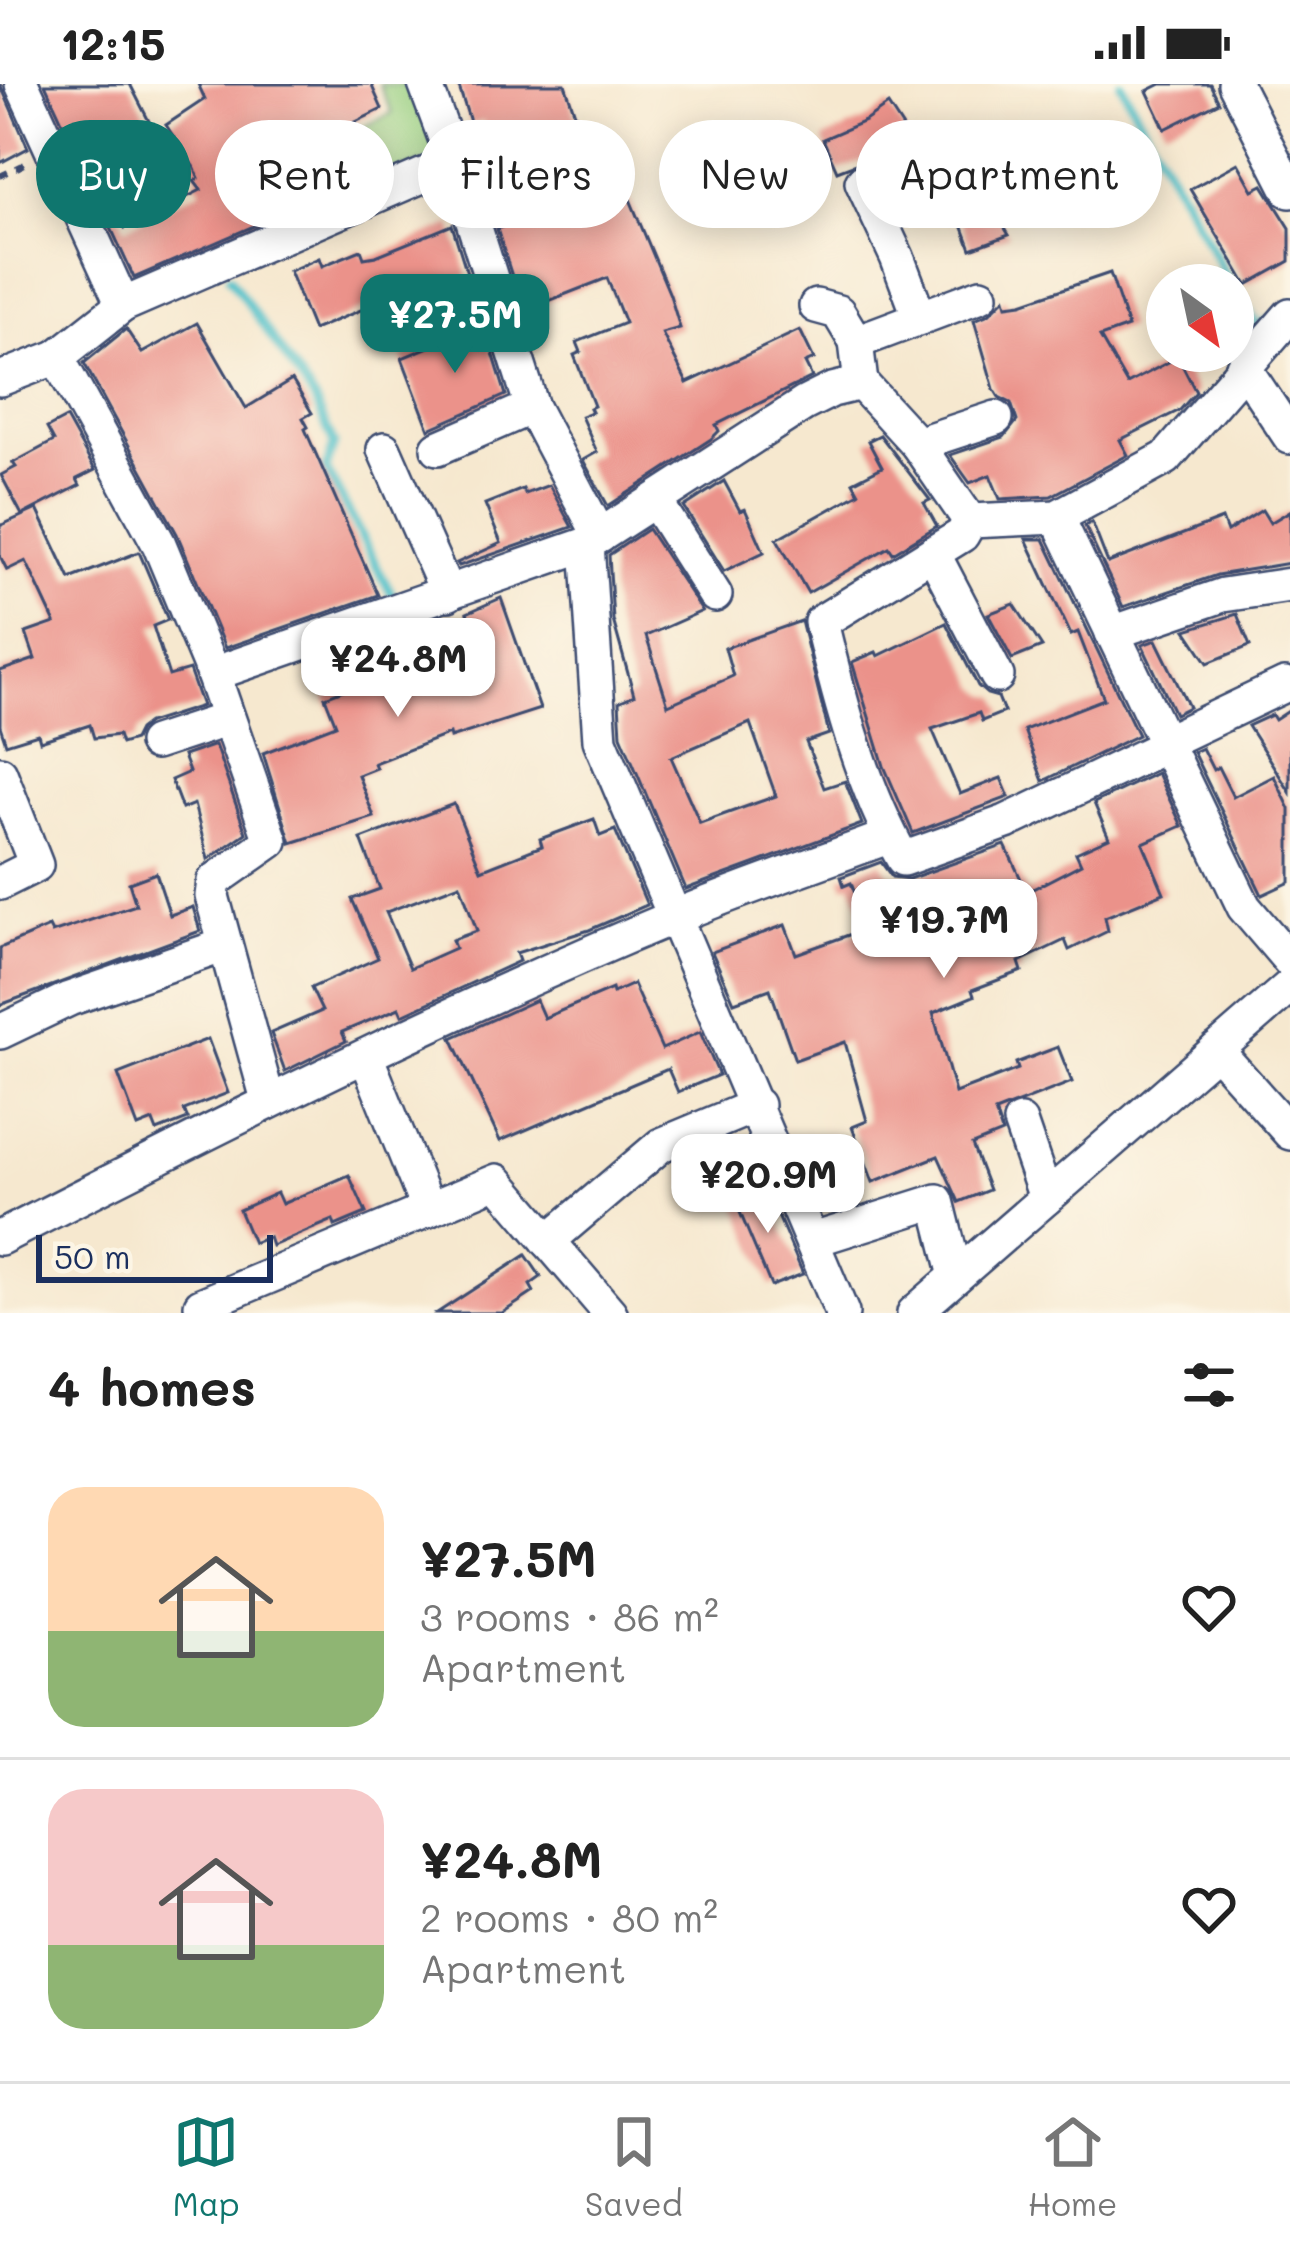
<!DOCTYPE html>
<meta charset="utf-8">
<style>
:root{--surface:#fff;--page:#f2f2f2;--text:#222;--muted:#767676;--line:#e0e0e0;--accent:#0f766e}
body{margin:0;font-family:Mali,sans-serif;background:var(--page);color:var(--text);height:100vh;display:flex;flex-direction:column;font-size:45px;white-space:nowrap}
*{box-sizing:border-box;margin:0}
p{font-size:39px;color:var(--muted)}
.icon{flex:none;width:66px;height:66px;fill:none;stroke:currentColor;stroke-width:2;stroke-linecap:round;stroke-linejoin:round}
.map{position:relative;height:1229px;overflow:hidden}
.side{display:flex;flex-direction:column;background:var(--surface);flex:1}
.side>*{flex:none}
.banner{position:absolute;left:36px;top:36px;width:1218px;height:108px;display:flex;gap:24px}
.needle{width:78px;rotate:147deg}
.controls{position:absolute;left:1146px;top:180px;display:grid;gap:24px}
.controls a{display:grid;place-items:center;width:108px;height:108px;border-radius:50%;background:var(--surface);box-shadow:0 6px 30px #0003;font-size:60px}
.scale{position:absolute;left:36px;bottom:30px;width:237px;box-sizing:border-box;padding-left:12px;border:6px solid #1b2f5e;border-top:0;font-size:33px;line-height:42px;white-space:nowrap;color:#1b2f5e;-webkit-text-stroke:9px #fcf5e5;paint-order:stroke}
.price{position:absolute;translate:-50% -102px;padding:0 27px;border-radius:24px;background:#fff;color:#222;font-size:39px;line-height:78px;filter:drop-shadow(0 3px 6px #0008)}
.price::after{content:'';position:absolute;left:50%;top:72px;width:36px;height:27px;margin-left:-18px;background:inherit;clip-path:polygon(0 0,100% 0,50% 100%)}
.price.on{background:var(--accent);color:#fff}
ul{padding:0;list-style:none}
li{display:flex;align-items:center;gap:36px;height:300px;padding:0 48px}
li+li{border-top:3px solid var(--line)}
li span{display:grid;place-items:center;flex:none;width:336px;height:240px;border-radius:36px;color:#555}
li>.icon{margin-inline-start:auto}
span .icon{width:144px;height:144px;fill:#fffc;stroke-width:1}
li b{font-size:51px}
h2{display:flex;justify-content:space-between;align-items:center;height:144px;padding:0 48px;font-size:51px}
.tag{padding:0 42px;border-radius:54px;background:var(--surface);box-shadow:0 6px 30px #0003;font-size:42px;line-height:108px}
.tag.on{background:var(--accent);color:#fff}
.status{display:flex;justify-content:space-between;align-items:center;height:84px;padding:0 60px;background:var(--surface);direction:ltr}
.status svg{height:33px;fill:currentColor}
.tab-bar{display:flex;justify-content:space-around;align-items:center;height:168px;border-top:3px solid var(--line);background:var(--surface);font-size:33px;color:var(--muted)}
.tab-bar a{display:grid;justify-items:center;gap:6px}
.tab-bar .on{color:var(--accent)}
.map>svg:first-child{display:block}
</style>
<div class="status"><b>12:15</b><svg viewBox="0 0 49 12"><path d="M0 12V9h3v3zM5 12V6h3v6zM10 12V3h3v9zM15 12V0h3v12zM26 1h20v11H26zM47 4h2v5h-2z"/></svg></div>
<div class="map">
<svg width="1290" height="1229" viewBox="0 0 1290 1229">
<rect width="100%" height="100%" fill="#fcf5e5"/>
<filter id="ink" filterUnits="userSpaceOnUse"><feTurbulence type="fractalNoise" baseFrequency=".00833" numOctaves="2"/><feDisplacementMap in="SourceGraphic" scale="24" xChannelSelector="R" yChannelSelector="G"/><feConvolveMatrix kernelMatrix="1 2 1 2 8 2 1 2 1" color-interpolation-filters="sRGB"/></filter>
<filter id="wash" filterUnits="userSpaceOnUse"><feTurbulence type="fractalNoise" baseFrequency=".004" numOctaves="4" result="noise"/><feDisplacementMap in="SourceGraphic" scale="48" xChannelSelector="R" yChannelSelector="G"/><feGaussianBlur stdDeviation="2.7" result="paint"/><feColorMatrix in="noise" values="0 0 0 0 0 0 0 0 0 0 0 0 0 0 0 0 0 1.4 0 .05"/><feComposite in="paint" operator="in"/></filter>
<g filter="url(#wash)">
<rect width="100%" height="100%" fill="#f6e8cf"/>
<path fill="#97cf81" stroke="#597f70" stroke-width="3" d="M 379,0 L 412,0 L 441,72 L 308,124 L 287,78 L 392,29 Z"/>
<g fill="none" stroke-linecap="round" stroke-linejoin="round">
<g stroke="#55c2cb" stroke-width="9">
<path d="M 1121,0 L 1231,201"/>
<path d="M 229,193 L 313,313 L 334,360 L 326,385 L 394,515"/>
<path d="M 1233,204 L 1258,241 L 1269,236"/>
</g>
</g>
<g id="blocks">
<g fill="#eb928a" fill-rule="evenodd">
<path d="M 0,0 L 28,64 L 0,79 Z"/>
<path d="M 45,0 L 130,0 L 156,51 L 99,82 L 125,144 L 201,106 L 194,97 L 199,94 L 195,85 L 166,41 L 205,15 L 198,0 L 371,0 L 382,25 L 278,76 L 300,122 L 134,194 Z"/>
<path d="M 458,0 L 565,0 L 578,39 L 531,55 L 529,51 L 519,55 L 518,51 L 490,60 L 483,37 L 471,41 Z"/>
<path d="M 1161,0 L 1210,0 L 1219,18 L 1165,45 L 1147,7 Z"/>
<path d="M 888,21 L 922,73 L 951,55 L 1009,151 L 971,165 L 956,125 L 938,136 L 933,129 L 920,137 L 916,131 L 904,138 L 875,82 L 863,77 L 837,87 L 823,55 L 865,37 Z"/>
<path d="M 1238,79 L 1253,106 L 1263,101 L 1290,144 L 1290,177 L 1247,201 L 1190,105 Z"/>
<path d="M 619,89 L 670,211 L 680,244 L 662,249 L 687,299 L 800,246 L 814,275 L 805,279 L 812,293 L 716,341 L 719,347 L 711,355 L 608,422 L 583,376 L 597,368 L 581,332 L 592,328 L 590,324 L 594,322 L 574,271 L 581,268 L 577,258 L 625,239 L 607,194 L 523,227 L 497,145 L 567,117 L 564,111 Z"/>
<path d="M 452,141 L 468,192 L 383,226 L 380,218 L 313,246 L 289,187 L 319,174 L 322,182 L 361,166 L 364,174 L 376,172 Z"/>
<path d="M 1110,189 L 1128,243 L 1100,253 L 1127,300 L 1178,273 L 1196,308 L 1180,326 L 1120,356 L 1128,371 L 1051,412 L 1000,415 L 990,391 L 970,399 L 950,371 L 1004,353 L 1017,337 L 1011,319 L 999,313 L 994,305 L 974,236 L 989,230 L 1005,214 L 1007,221 L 1022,219 Z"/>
<path d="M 197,239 L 246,324 L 292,296 L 312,329 L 303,334 L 308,343 L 305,345 L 378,511 L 225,564 L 177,450 L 84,279 L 126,245 L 142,269 Z"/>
<path d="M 484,240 L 506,311 L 429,345 L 402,274 Z"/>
<path d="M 66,334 L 95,386 L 77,395 L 80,401 L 22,431 L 1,391 L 16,383 L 13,379 L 54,357 L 47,344 Z"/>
<path d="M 880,351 L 930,416 L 924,419 L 937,442 L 893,469 L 889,463 L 808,509 L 777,455 L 859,409 L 853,398 L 882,383 L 868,357 Z"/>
<path d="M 724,397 L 740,427 L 745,425 L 764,468 L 724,487 L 684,423 Z"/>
<path d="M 549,401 L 572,443 L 459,482 L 457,479 L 501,459 L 485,420 L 523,405 L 525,410 Z"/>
<path d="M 37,425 L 70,495 L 139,468 L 168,536 L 153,542 L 169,592 L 189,586 L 202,622 L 148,639 L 139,646 L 134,656 L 121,660 L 118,651 L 94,654 L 90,641 L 40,657 L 38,650 L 6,660 L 0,642 L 0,587 L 35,575 L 26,549 L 55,539 L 26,477 L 7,486 L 0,472 L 0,442 Z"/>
<path d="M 1262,426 L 1270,439 L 1290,427 L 1290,479 L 1217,491 L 1123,523 L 1085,442 L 1092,438 L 1108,479 L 1222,435 L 1227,448 Z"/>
<path d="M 648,445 L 702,527 L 646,552 L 668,621 L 733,592 L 725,564 L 801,537 L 829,650 L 806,658 L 824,704 L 845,697 L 862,740 L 686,805 L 621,651 L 619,618 L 634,611 L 613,536 L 609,471 ZM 750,639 L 776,712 L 700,739 L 671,673 Z"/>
<path d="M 1026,455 L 1044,455 L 1138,651 L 1043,697 L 1024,646 L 1104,615 L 1078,548 L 1071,551 Z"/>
<path d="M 501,514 L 540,625 L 450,654 L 449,650 L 374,679 L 376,684 L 358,691 L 374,733 L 291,759 L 263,669 L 336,641 L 325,613 L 361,599 L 352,564 L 392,550 L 401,581 L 478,561 L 467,529 Z"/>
<path d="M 1014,520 L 1042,563 L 1012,575 L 988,530 Z"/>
<path d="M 1237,530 L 1250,562 L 1208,579 L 1186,546 Z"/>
<path d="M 946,539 L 978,602 L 987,610 L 998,613 L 1004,628 L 982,637 L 979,629 L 932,645 L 960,710 L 1001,694 L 1009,713 L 913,749 L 884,682 L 852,578 L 876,568 L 878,572 Z"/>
<path d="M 1156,556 L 1189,623 L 1175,630 L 1142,561 Z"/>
<path d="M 1290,626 L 1290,708 L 1248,642 L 1272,631 L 1275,636 Z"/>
<path d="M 215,661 L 246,749 L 208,775 L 194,720 L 182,725 L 171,696 L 189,688 L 183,672 Z"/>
<path d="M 1202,664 L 1213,686 L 1218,683 L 1233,713 L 1274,692 L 1290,725 L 1290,798 L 1262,811 L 1193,668 Z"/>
<path d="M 1157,689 L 1182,742 L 1143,759 L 1164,809 L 1105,833 L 1108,847 L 1069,866 L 1065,856 L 1019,878 L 1022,887 L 972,906 L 974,912 L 933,929 L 955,1009 L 1018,985 L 1016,979 L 1058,963 L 1072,998 L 995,1028 L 1002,1049 L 972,1061 L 989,1106 L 959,1118 L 938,1072 L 873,1098 L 852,1043 L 867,1037 L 845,958 L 795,976 L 770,905 L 734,918 L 712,868 L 785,841 L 796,870 L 868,844 L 851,799 L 844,802 L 841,793 L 881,778 L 892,793 L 909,795 L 1005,761 L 1027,808 L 1081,780 L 1076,769 L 1109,754 L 1094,719 Z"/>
<path d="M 454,720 L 481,786 L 542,762 L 540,755 L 594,735 L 600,752 L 615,746 L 647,821 L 589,846 L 516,869 L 519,877 L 402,931 L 399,924 L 342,948 L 346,957 L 285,987 L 271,949 L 322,927 L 311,904 L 378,874 L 352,815 L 380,805 L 361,755 ZM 460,800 L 477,847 L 452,856 L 455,864 L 410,884 L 386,828 Z"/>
<path d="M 156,789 L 170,831 L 193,823 L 200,847 L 0,921 L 0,864 L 49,843 L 52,849 L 136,821 L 129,799 Z"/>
<path d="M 633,900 L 662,965 L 700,948 L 719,991 L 678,1008 L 668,985 L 500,1057 L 452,954 L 536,916 L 544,934 L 612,905 L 613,909 Z"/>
<path d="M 208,955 L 228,1009 L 184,1026 L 188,1035 L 157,1047 L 153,1037 L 138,1043 L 118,990 Z"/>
<path d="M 349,1091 L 366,1129 L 335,1142 L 333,1136 L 272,1162 L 269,1153 L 253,1159 L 239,1126 L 277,1109 L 282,1120 Z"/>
<path d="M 765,1102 L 803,1190 L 771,1202 L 734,1114 Z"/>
<path d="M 526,1171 L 541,1193 L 530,1201 L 534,1208 L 502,1229 L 437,1229 Z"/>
</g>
</g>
</g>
<g filter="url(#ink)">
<use href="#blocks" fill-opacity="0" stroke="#3c4b6f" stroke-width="3"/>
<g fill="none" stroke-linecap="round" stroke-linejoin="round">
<g stroke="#3c4b6f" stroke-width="38">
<g id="minor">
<path d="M 22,0 L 123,221 L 57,273 L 159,460 L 213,590 L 271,757 L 214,797 L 212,812 L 268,1016"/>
<path d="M 425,0 L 454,78 L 532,323 L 600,452"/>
<path d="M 1235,0 L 1290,107"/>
<path d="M 862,98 L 897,173 L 920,234"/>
<path d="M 123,221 L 454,78"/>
<path d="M 816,222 L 838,228 L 856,258"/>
<path d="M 1243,282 L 1290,353"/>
<path d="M 0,295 L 57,273"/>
<path d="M 861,299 L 856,258 L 981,211"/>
<path d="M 917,360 L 996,334"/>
<path d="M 438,364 L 532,323"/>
<path d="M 384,365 L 448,510"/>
<path d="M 656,418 L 715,511"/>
<path d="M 1057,433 L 1244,823 L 1290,877"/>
<path d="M 970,437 L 962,451 L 821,538 C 840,618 862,702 903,775 L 1006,738 L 1165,662"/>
<path d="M 587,460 L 600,656 L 842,1229"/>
<path d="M 933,469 L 997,592"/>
<path d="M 1112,549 L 1223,511 L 1290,501"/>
<path d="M 213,590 L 587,460 L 804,320 L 832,306 L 861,299 L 917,360 L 970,437 L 1057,433 L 1166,374 L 1290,231"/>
<path d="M 155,659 L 228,635"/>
<path d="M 1163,659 L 1285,601"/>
<path d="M 0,689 L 36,781 L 0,799"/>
<path d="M 0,948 L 69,915 L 225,861"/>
<path d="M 1216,966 L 1290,1049"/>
<path d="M 366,972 L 428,1126"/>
<path d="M 1020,1038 L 1046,1114"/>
<path d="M 0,1154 C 222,1040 445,928 676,832 C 746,803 819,779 890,752"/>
<path d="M 813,1156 L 937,1117 L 956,1192"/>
<path d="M 548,1157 L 661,1061 L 757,1021"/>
<path d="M 201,1221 L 497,1097 L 610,1229"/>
<path d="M 914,1229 L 1290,902"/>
</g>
</g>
<g stroke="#3c4b6f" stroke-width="6" stroke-dasharray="9 9" stroke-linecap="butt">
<path d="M 80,54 L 109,41"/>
<path d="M 0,92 L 25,80"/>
</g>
<use href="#minor" stroke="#fff" stroke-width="33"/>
</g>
</g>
</svg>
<div class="controls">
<a><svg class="needle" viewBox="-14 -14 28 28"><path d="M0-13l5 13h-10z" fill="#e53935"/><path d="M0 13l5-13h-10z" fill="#767676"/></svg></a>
</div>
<div class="scale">50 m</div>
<b class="price on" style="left:455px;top:292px">¥27.5M</b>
<b class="price" style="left:398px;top:636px">¥24.8M</b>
<b class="price" style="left:944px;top:897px">¥19.7M</b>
<b class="price" style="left:768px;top:1152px">¥20.9M</b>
<div class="banner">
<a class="tag on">Buy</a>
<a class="tag">Rent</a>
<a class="tag">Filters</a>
<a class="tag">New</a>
<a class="tag">Apartment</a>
</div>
</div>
<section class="side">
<h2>4 homes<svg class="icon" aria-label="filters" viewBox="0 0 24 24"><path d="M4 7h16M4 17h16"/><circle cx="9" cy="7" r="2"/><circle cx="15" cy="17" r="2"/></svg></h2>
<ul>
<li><span style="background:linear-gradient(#ffd9b3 60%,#8fb573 0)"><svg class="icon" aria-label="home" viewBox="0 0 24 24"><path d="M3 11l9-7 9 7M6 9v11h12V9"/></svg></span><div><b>¥27.5M</b><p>3 rooms · 86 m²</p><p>Apartment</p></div><svg class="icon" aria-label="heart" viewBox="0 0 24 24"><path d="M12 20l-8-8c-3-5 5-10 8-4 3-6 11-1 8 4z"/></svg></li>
<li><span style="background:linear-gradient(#f6c9c9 65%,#8fb573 0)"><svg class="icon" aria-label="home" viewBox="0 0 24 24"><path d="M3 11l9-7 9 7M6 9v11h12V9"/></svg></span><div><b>¥24.8M</b><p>2 rooms · 80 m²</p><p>Apartment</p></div><svg class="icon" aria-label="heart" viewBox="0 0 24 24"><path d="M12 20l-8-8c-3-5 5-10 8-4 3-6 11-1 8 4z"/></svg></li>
</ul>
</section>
<nav class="tab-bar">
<a class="on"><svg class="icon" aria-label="map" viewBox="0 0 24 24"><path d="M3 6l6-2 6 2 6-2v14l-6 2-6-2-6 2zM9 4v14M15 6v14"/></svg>Map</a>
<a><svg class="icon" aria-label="saved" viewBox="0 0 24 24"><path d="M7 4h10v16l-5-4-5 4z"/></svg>Saved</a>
<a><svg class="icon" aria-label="home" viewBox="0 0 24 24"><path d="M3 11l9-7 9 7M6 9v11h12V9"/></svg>Home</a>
</nav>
